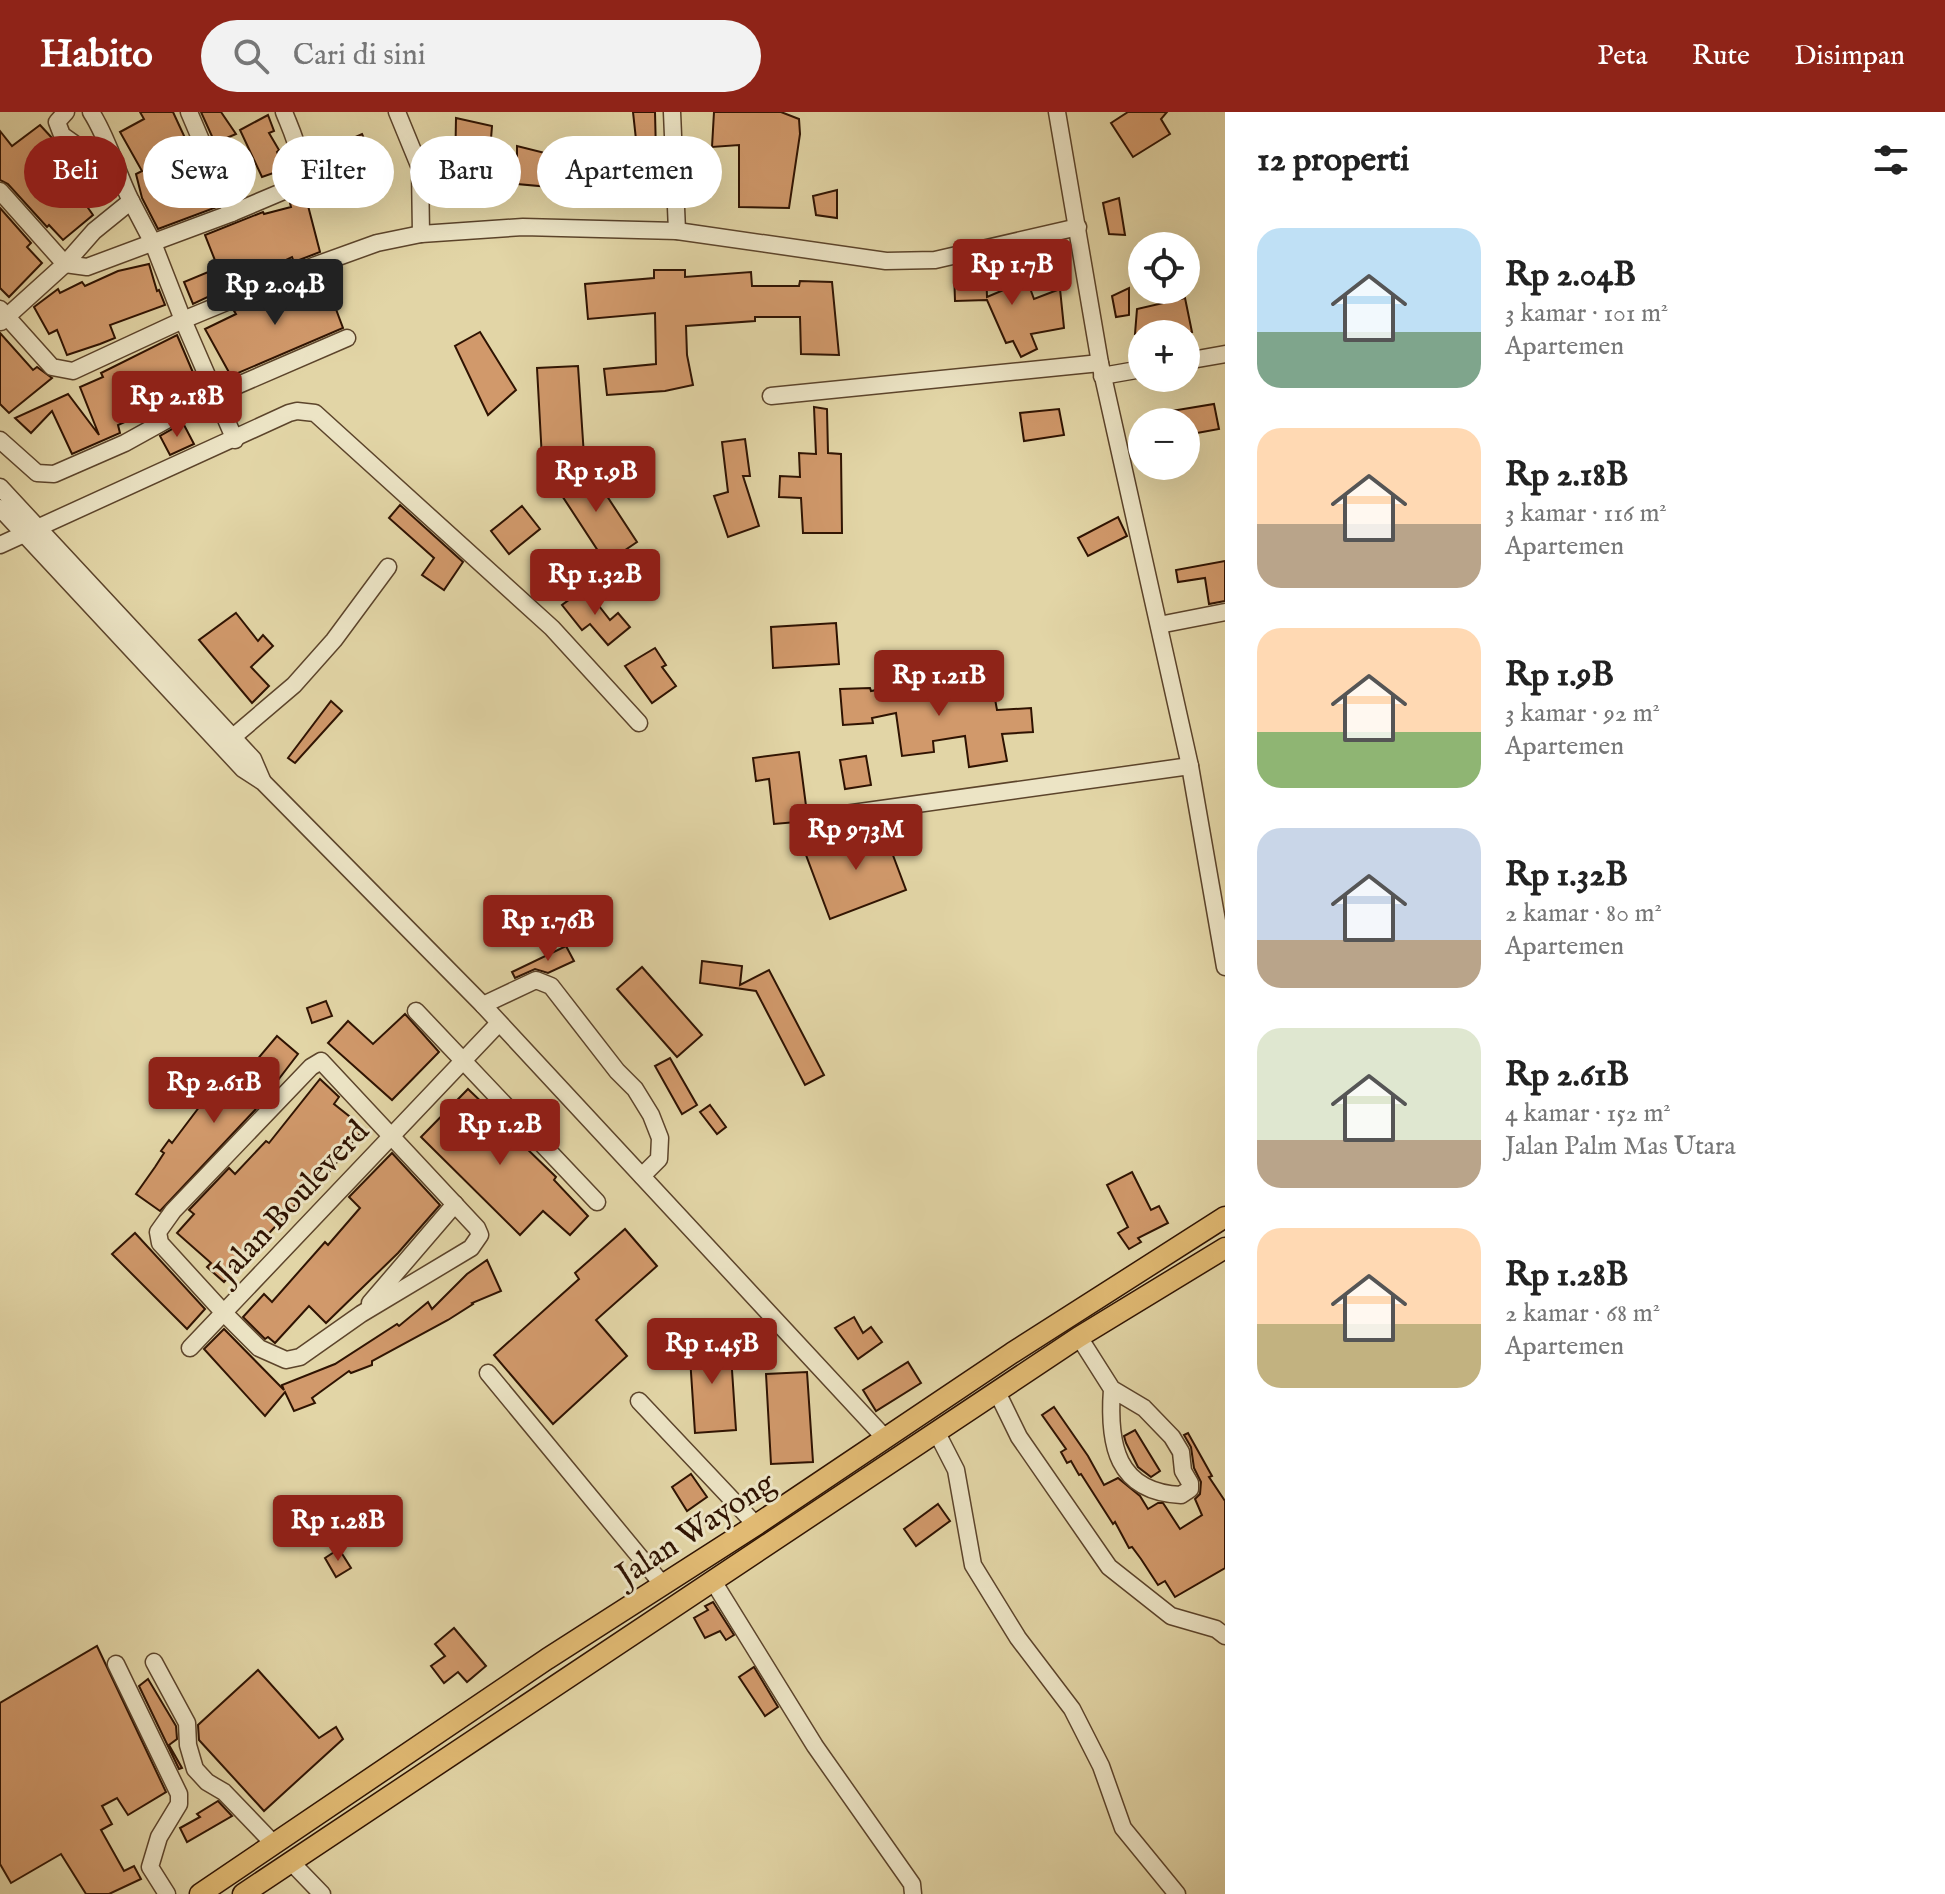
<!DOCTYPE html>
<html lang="id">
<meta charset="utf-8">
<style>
:root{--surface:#fff;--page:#f2f2f2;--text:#222;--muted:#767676;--accent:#8f2418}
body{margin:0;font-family:"IM FELL English",serif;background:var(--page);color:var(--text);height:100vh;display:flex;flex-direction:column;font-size:30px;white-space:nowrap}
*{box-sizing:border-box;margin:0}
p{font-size:26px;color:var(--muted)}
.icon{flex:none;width:44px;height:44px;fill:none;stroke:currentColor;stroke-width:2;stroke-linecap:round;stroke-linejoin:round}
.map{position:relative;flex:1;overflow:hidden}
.sheet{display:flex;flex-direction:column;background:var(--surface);width:720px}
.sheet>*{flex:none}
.hud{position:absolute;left:24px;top:24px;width:760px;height:72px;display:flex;gap:16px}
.controls{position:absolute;left:1128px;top:120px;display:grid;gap:16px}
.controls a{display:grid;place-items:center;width:72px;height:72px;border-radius:50%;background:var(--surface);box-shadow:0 8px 32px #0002;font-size:40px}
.price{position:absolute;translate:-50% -68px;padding:0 18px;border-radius:8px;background:var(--accent);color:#fff;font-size:26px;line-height:52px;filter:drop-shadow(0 2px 4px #0008)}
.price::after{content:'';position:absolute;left:50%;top:48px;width:24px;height:18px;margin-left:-12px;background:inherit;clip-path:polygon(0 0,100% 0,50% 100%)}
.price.on{background:#222;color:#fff}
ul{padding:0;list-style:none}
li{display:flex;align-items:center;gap:24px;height:200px;padding:0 32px}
li span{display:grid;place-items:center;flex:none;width:224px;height:160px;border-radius:24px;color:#555}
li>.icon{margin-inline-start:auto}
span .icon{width:96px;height:96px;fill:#fffc;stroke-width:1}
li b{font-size:34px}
h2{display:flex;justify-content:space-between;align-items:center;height:96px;padding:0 32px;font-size:34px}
.chip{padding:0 28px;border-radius:36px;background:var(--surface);box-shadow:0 8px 32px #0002;font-size:28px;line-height:72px}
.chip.on{background:var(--accent);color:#fff}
header{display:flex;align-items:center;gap:48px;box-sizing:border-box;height:112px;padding:0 40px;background:var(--accent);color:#fff}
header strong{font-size:38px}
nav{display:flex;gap:44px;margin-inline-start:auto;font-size:28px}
.search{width:560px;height:72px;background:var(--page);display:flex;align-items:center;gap:20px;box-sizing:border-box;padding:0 28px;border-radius:44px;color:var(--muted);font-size:30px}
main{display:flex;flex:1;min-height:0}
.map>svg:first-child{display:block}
</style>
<header>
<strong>Habito</strong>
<div class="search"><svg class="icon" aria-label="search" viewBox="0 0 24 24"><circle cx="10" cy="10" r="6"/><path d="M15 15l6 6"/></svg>Cari di sini</div>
<nav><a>Peta</a><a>Rute</a><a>Disimpan</a></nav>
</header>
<main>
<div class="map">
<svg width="1225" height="1782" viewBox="0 0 1225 1782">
<rect width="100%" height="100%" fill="#e2d5a6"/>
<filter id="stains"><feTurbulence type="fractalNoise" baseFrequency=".0025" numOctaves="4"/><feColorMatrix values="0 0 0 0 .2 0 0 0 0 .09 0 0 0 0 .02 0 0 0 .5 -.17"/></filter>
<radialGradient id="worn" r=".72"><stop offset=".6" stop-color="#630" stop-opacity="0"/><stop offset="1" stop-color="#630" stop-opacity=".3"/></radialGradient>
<g fill="#d1996b" stroke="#2f1302" stroke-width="2">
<path d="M 140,0 L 173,0 L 217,95 L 158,117 L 142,86 L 136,62 L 142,59 L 120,20 L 144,7 Z"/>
<path d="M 201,0 L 221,0 L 236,22 L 215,31 Z"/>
<path d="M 633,0 L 655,0 L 657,83 L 583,86 L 583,78 L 517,72 L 517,34 L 561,45 L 560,65 L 639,55 Z"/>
<path d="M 714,0 L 781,0 L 799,7 L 800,22 L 789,96 L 739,95 L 739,33 L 712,35 Z"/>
<path d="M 1128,0 L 1167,0 L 1161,7 L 1170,22 L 1133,45 L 1111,11 Z"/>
<path d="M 268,3 L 274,19 L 269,21 L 279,38 L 277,40 L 285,57 L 262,65 L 240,18 Z"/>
<path d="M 456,6 L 492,14 L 488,65 L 455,62 Z"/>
<path d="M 40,13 L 90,67 L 77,80 L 93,103 L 63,128 L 49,113 L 47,115 L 8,72 L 0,68 L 0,19 L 12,34 Z"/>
<path d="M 362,22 L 371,43 L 338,58 L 328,37 Z"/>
<path d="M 837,78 L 837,106 L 816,103 L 813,84 Z"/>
<path d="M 306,86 L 320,140 L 294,150 L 292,145 L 193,192 L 184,170 L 218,156 L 205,123 L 263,100 L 264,102 L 291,95 L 290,91 Z"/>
<path d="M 1119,86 L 1125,123 L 1109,122 L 1103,91 Z"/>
<path d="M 0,96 L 31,131 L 27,135 L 42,151 L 9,185 L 0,176 Z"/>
<path d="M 149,152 L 157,179 L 159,178 L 165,193 L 110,213 L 115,226 L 100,232 L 67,243 L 57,218 L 49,222 L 34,195 L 58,177 L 60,181 L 82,170 L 85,174 L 118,159 Z"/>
<path d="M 986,152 L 987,185 L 1027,168 L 1034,187 L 1060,177 L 1064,216 L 1031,222 L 1037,237 L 1021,245 L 1013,229 L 1006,231 L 987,188 L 955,189 L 954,158 Z"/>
<path d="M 654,158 L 685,158 L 685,165 L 751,160 L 752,174 L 799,174 L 800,169 L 832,170 L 839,243 L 801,242 L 800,205 L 755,205 L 755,209 L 686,214 L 687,243 L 693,273 L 665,279 L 607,283 L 604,257 L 656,252 L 655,201 L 588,207 L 585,172 L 654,166 Z"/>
<path d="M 325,168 L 343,216 L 231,264 L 205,217 L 236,202 L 234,199 L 248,193 L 285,183 L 283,180 L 299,173 L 301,178 Z"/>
<path d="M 1129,176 L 1129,203 L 1116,205 L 1112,184 Z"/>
<path d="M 1185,186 L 1192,220 L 1135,222 L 1137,197 Z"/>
<path d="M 480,220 L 516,278 L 488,303 L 455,234 Z"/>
<path d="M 0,221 L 33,258 L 37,255 L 52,266 L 9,301 L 0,292 Z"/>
<path d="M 177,223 L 197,270 L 179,276 L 182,286 L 164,292 L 118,313 L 120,321 L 72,342 L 52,299 L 31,321 L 15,306 L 68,282 L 99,323 L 80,275 L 103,265 L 101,261 Z"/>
<path d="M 578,254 L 584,344 L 542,347 L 537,256 Z"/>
<path d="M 1214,292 L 1219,317 L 1186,323 L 1186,310 L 1148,310 L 1147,303 Z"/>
<path d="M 814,295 L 827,297 L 828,341 L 841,342 L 842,421 L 803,421 L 801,386 L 779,385 L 780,364 L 800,365 L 799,341 L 816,342 Z"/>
<path d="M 1059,297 L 1064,323 L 1024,329 L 1020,301 Z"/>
<path d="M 183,311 L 194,332 L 170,343 L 160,324 Z"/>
<path d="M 745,327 L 750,364 L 743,364 L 759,414 L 728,425 L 714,384 L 728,380 L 722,330 Z"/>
<path d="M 586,352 L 637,430 L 606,451 L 555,373 Z"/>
<path d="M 400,393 L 463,450 L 444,478 L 422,463 L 434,446 L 389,406 Z"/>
<path d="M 522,394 L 540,417 L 509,442 L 491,419 Z"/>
<path d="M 1118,405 L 1127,424 L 1088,444 L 1078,426 Z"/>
<path d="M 1225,449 L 1225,489 L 1209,492 L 1205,466 L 1178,470 L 1176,458 Z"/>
<path d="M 585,476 L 610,508 L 618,501 L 630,515 L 608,533 L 590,512 L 582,518 L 562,493 Z"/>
<path d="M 236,501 L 258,529 L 263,523 L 273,534 L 251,555 L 269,574 L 252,591 L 199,528 Z"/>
<path d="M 836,511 L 839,552 L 773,556 L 771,515 Z"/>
<path d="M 655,536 L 666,553 L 662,555 L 676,574 L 652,591 L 625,554 Z"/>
<path d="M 937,567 L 941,585 L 993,576 L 997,598 L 1031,596 L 1033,620 L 1002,622 L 1007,649 L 969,655 L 965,624 L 933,629 L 934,640 L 902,644 L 896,601 L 872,606 L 873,611 L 843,613 L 840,577 L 870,576 L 871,579 Z"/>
<path d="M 331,589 L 342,599 L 295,651 L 288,646 Z"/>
<path d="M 799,640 L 808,709 L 774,712 L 769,667 L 756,669 L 753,646 Z"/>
<path d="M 866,644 L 871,673 L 845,677 L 840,648 Z"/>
<path d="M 882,714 L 906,778 L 830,807 L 806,743 Z"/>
<path d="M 566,834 L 574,849 L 548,861 L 535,857 L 515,866 L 512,860 Z"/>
<path d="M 702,849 L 742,854 L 740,873 L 769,858 L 824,963 L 805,973 L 756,879 L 700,871 Z"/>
<path d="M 642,855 L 702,923 L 677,945 L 617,877 Z"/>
<path d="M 326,889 L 332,904 L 312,911 L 307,896 Z"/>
<path d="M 405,902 L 439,940 L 392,988 L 328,931 L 348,909 L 373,932 Z"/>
<path d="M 277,924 L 298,942 L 255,998 L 160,1099 L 136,1082 L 155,1055 L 164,1041 L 161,1039 L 169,1028 L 172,1031 L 203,990 L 197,985 L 206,973 L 223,986 L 241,961 L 244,963 Z"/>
<path d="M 670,946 L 697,993 L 682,1002 L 655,954 Z"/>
<path d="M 320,967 L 339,985 L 334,992 L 364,1016 L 312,1082 L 309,1080 L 299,1093 L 297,1091 L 224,1170 L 207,1155 L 211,1151 L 177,1121 L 194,1102 L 189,1098 L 229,1056 L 235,1062 L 266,1029 L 269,1031 Z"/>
<path d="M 468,977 L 490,998 L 487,1002 L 511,1024 L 514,1021 L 524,1030 L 522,1032 L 556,1065 L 554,1068 L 588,1104 L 570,1123 L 543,1099 L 520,1123 L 421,1025 Z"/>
<path d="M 710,993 L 726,1015 L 717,1022 L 700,1000 Z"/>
<path d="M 392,1041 L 440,1093 L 398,1141 L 326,1211 L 309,1194 L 275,1231 L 268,1225 L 265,1227 L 243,1205 L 264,1182 L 272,1190 L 325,1130 L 328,1133 L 360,1096 L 349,1085 Z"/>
<path d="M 1132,1060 L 1151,1098 L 1159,1094 L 1168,1111 L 1138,1126 L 1141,1130 L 1129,1137 L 1118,1121 L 1128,1115 L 1107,1073 Z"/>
<path d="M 625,1117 L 657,1154 L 596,1208 L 627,1244 L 553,1312 L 494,1243 L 579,1167 L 575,1161 Z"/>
<path d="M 135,1121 L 205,1197 L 187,1217 L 112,1142 Z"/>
<path d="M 487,1148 L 501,1179 L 472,1191 L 473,1192 L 448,1208 L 372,1249 L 372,1253 L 351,1261 L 349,1259 L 312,1286 L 315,1291 L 294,1299 L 285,1280 L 265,1304 L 204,1237 L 224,1217 L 284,1278 L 282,1273 L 335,1252 L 397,1212 L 399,1214 L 428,1190 L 432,1197 L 467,1162 Z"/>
<path d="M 854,1205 L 863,1221 L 871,1215 L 882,1230 L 858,1247 L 835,1216 Z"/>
<path d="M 730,1228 L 736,1318 L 695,1321 L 689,1230 Z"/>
<path d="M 908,1250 L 921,1271 L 876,1299 L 863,1278 Z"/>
<path d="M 807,1260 L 813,1350 L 771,1352 L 766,1262 Z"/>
<path d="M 1054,1295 L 1088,1344 L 1104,1373 L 1118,1366 L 1140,1384 L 1148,1397 L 1158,1391 L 1163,1391 L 1180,1417 L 1202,1403 L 1195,1387 L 1200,1382 L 1201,1370 L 1194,1356 L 1191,1335 L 1184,1323 L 1188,1321 L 1212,1364 L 1209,1365 L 1225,1389 L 1225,1456 L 1175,1485 L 1165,1469 L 1158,1473 L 1141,1447 L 1132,1435 L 1129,1436 L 1115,1410 L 1113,1412 L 1081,1362 L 1079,1363 L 1071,1349 L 1067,1351 L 1061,1340 L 1066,1337 L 1042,1303 Z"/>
<path d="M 1135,1318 L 1160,1359 L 1151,1365 L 1138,1355 L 1126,1331 L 1124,1324 Z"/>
<path d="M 691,1362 L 707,1385 L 687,1399 L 672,1375 Z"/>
<path d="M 938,1392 L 950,1409 L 916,1434 L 904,1417 Z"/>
<path d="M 339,1437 L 351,1456 L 336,1465 L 325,1446 Z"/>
<path d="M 713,1490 L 734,1523 L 726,1528 L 720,1519 L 705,1526 L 694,1506 L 708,1498 L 705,1494 Z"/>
<path d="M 454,1516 L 486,1554 L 467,1570 L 458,1560 L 444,1571 L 431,1554 L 445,1544 L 435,1532 Z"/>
<path d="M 97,1534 L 166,1680 L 128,1703 L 117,1686 L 102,1694 L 112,1712 L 101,1718 L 124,1759 L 134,1754 L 141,1767 L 109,1782 L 86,1782 L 61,1742 L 11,1771 L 0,1752 L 0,1591 Z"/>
<path d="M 754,1555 L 778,1595 L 765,1604 L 739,1565 Z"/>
<path d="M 258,1558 L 319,1626 L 336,1615 L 343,1627 L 264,1699 L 199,1628 L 198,1613 Z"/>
<path d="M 148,1567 L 176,1614 L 177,1627 L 169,1633 L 182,1656 L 179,1657 L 139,1574 Z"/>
<path d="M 218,1689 L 232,1704 L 187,1730 L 180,1716 L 200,1705 L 197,1702 Z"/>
</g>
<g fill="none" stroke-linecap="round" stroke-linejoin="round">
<g stroke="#5c442b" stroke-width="19">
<g id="minor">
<path d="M 66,0 L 57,10 L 62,23 L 117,62"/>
<path d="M 91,0 C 109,28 116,59 131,89"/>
<path d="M 397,0 L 420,56 L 421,122"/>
<path d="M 672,0 L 677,119"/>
<path d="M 1057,0 L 1100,251 L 1190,654 L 1225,855"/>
<path d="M 0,79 L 65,152 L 87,155 L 232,101 L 189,0"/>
<path d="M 232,101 L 291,76 C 312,59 292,21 284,0"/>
<path d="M 0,197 L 52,255 L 73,259 L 183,208 L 316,153 L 377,131 L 421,122 L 523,115 L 677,119 L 886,149 L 935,148 L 1078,115"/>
<path d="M 1,210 L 65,152 L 94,119 L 131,89 L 153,131 L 183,208 L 235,328"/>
<path d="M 1186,249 L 1225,242"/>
<path d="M 1102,264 L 1142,257"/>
<path d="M 771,284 L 1100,251"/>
<path d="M 0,328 L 37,361 L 54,362 L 125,331 L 199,290 L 347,226"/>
<path d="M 0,375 L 253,647 L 262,668"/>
<path d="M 0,396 L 243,657 L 263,670 L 483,893 L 885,1326"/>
<path d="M 0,433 L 289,301 L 297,299 L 315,301 L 552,516 L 639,611"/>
<path d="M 1159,513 L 1225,500"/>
<path d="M 233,625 L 294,573 L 334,528 L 388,455"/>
<path d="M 831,704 L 1190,654"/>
<path d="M 483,893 L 536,868 L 551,874 L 617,959 L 635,977 L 651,1003 L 660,1026 L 659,1047 L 642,1064"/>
<path d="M 416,899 L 597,1090"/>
<path d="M 321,949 L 477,1116 L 480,1123 L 471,1136 L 361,1202 L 300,1245 L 286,1248 L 259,1236 L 224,1201 L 160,1131 L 158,1120 L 173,1099 L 311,955 Z"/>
<path d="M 370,1191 L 455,1092"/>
<path d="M 1079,1225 L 1112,1277 L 1144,1296 L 1172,1325 L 1181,1340 L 1183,1359 L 1190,1371 L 1190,1377 L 1181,1383 C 1116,1380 1108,1332 1112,1277"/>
<path d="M 190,1236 L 499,911"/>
<path d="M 488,1261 L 663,1473"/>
<path d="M 997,1280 L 1019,1325 L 1109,1455 L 1171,1504 L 1216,1517 L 1225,1524"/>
<path d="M 639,1289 L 756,1413"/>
<path d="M 937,1321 L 956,1358 L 973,1453 L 1018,1526 L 1072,1597 L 1101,1654 L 1123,1716 L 1177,1782"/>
<path d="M 713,1469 L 815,1634 L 912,1772 L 913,1782"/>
<path d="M 154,1550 L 187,1611 L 188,1633 L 195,1657 L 207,1670 L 224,1680 L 273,1731"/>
<path d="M 116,1552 L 179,1682 L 179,1692 L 159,1725 L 150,1755 L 167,1782"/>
<path d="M 292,1751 L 322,1782"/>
</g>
</g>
<g stroke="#2f1302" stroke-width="23">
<g id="major">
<path d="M 200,1782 L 547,1547 L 756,1413 L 1012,1241 L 1225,1105"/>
<path d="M 243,1782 L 1079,1225 L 1225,1136"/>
</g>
</g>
<use href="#minor" stroke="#ece4c5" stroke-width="16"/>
<use href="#major" stroke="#e1ba73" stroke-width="20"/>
</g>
<g text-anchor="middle" stroke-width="6" stroke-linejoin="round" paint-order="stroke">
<g font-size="32" fill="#2f1302" stroke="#ece4c5">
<text transform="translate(291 1089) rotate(-47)" y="11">Jalan Bouleverd</text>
<text transform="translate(695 1416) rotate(-33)" y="11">Jalan Wayong</text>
</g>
</g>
<rect width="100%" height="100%" filter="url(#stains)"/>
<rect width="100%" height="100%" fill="url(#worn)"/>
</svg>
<div class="controls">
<a><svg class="icon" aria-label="locate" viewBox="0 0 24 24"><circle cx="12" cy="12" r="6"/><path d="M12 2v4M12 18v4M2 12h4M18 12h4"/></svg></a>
<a>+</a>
<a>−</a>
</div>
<b class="price" style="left:1012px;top:195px">Rp 1.7B</b>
<b class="price on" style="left:275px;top:215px">Rp 2.04B</b>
<b class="price" style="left:177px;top:327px">Rp 2.18B</b>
<b class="price" style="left:596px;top:402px">Rp 1.9B</b>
<b class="price" style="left:595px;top:505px">Rp 1.32B</b>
<b class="price" style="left:939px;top:606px">Rp 1.21B</b>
<b class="price" style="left:856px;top:760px">Rp 973M</b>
<b class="price" style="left:548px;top:851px">Rp 1.76B</b>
<b class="price" style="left:214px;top:1013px">Rp 2.61B</b>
<b class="price" style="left:500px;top:1055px">Rp 1.2B</b>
<b class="price" style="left:712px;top:1274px">Rp 1.45B</b>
<b class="price" style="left:338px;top:1451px">Rp 1.28B</b>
<div class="hud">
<a class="chip on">Beli</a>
<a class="chip">Sewa</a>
<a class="chip">Filter</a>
<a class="chip">Baru</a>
<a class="chip">Apartemen</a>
</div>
</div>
<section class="sheet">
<h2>12 properti<svg class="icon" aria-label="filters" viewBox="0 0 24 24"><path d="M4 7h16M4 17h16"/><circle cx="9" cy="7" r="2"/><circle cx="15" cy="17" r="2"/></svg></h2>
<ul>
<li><span style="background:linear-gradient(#bfe0f5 65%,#7fa58c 0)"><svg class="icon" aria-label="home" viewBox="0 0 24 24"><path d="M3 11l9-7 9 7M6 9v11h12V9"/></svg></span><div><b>Rp 2.04B</b><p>3 kamar · 101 m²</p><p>Apartemen</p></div></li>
<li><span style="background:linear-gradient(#ffd9b3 60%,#b9a48a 0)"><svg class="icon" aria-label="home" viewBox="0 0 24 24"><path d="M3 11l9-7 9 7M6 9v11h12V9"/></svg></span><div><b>Rp 2.18B</b><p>3 kamar · 116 m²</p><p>Apartemen</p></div></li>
<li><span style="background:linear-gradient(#ffd9b3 65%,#8fb573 0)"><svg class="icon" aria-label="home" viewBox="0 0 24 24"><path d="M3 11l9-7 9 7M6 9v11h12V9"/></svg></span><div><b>Rp 1.9B</b><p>3 kamar · 92 m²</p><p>Apartemen</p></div></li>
<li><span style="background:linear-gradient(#c9d6e8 70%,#b9a48a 0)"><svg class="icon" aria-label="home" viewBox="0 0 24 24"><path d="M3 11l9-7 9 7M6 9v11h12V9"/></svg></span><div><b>Rp 1.32B</b><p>2 kamar · 80 m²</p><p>Apartemen</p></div></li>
<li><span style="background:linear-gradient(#dfe7d0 70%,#b9a48a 0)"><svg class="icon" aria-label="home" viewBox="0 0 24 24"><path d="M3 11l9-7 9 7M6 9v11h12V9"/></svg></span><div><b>Rp 2.61B</b><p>4 kamar · 152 m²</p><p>Jalan Palm Mas Utara</p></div></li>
<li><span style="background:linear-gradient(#ffd9b3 60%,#c2b280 0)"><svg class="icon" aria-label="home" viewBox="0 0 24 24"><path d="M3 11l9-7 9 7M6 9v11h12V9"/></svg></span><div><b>Rp 1.28B</b><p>2 kamar · 68 m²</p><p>Apartemen</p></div></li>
</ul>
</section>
</main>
